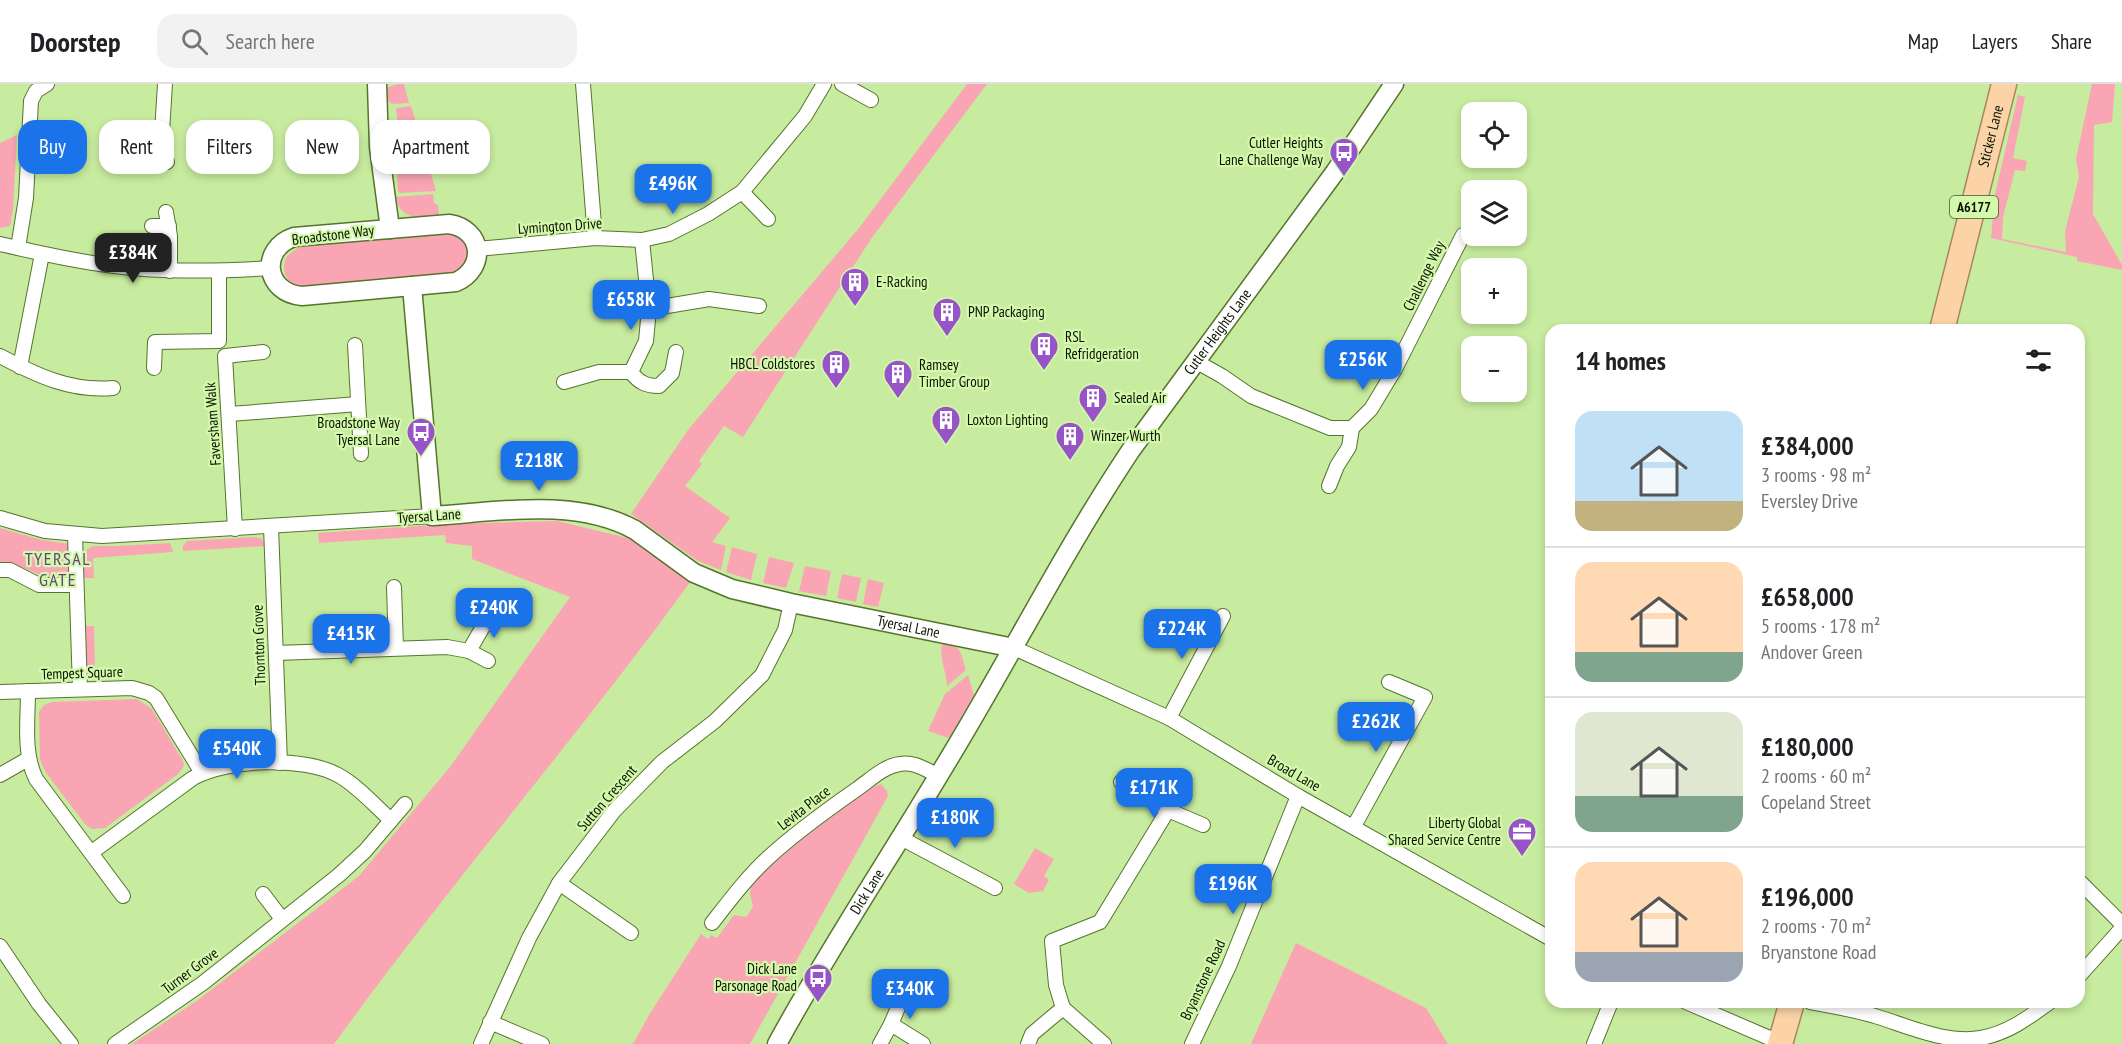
<!DOCTYPE html>
<meta charset="utf-8">
<style>
:root{--surface:#fff;--page:#f2f2f2;--text:#202124;--muted:#757577;--line:#e0e0e0;--accent:#1a73e8}
body{margin:0;font-family:"PT Sans Narrow",sans-serif;background:var(--page);color:var(--text);height:100vh;display:flex;flex-direction:column;font-size:22px;white-space:nowrap}
*{box-sizing:border-box;margin:0}
p{font-size:20px;color:var(--muted)}
.icon{flex:none;width:33px;height:33px;fill:none;stroke:currentColor;stroke-width:2;stroke-linecap:round;stroke-linejoin:round}
.map{position:relative;flex:1;overflow:hidden}
.panel{position:absolute;left:1545px;top:240px;width:540px;height:684px;display:flex;flex-direction:column;background:var(--surface);border-radius:18px;box-shadow:0 3px 9px #0003}
.panel>*{flex:none}
.guide{position:absolute;left:18px;top:36px;width:570px;height:54px;display:flex;gap:12px}
.tools{position:absolute;left:1461px;top:18px;display:grid;gap:12px}
.tools a{display:grid;place-items:center;width:66px;height:66px;border-radius:12px;background:var(--surface);box-shadow:0 3px 9px #0003;font-size:30px}
.price{position:absolute;translate:-50% -51px;padding:0 14px;border-radius:12px;background:var(--accent);color:#fff;font-size:20px;line-height:39px;filter:drop-shadow(0 2px 3px #0008)}
.price::after{content:'';position:absolute;left:50%;top:36px;width:18px;height:14px;margin-left:-9px;background:inherit;clip-path:polygon(0 0,100% 0,50% 100%)}
.price.on{background:#222;color:#fff}
ul{padding:0;list-style:none}
li{display:flex;align-items:center;gap:18px;height:150px;padding:0 30px}
li+li{border-top:2px solid var(--line)}
li span{display:grid;place-items:center;flex:none;width:168px;height:120px;border-radius:18px;color:#555}
li>.icon{margin-inline-start:auto}
span .icon{width:72px;height:72px;fill:#fffc;stroke-width:1}
li b{font-size:26px}
h2{display:flex;justify-content:space-between;align-items:center;height:72px;padding:0 30px;font-size:26px}
.chip{padding:0 21px;border-radius:18px;background:var(--surface);box-shadow:0 3px 9px #0003;font-size:21px;line-height:54px}
.chip.on{background:var(--accent);color:#fff}
header{display:flex;align-items:center;gap:36px;box-sizing:border-box;height:84px;padding:0 30px;background:var(--surface);border-bottom:2px solid var(--line)}
header strong{font-size:28px}
nav{display:flex;gap:33px;margin-inline-start:auto;font-size:21px}
.search{width:420px;height:54px;background:var(--page);display:flex;align-items:center;gap:15px;box-sizing:border-box;padding:0 21px;border-radius:18px;color:var(--muted);font-size:22px}
.map>svg:first-child{display:block}
</style>
<header>
<strong>Doorstep</strong>
<div class="search"><svg class="icon" aria-label="search" viewBox="0 0 24 24"><circle cx="10" cy="10" r="6"/><path d="M15 15l6 6"/></svg>Search here</div>
<nav><a>Map</a><a>Layers</a><a>Share</a></nav>
</header>
<div class="map">
<svg width="2122" height="960" viewBox="0 0 2122 960">
<rect width="100%" height="100%" fill="#c8ec9f"/>
<g fill="#f9a5b3">
<path d="M 398,0 L 404,0 L 409,19 L 392,20 L 386,15 L 386,4 Z"/>
<path d="M 967,0 L 987,0 L 871,155 L 743,353 L 724,342 L 699,377 L 702,380 L 685,402 L 730,434 L 712,458 L 726,462 L 721,486 L 698,477 L 631,430 L 688,346 L 859,144 Z"/>
<path d="M 2092,0 L 2115,0 L 2112,38 L 2094,41 L 2093,130 L 2122,181 L 2122,186 L 2077,177 L 2077,173 L 1991,154 L 1995,110 L 2018,11 L 2025,13 L 2013,74 L 2027,77 L 2025,87 L 2015,86 L 2003,133 L 2002,155 L 2066,168 L 2065,147 L 2079,93 L 2076,75 Z"/>
<path d="M 411,22 L 420,51 L 402,53 L 399,51 L 396,24 Z"/>
<path d="M 17,51 L 13,125 L 10,142 L 0,144 L 0,59 Z"/>
<path d="M 421,55 L 436,107 L 400,109 L 398,107 L 395,64 L 398,58 Z"/>
<path d="M 433,110 L 434,119 L 438,121 L 439,132 C 420,133 400,137 396,113 Z"/>
<path d="M 447,148 C 466,155 468,157 468,177 L 455,190 L 301,204 C 286,200 280,186 287,172 L 299,163 Z"/>
<path d="M 557,437 L 632,455 L 691,497 C 576,655 448,802 334,960 L 132,960 L 198,916 L 359,792 L 450,683 L 570,513 L 472,475 L 472,462 L 446,459 L 445,451 L 319,459 L 318,449 L 445,440 Z"/>
<path d="M 0,444 L 42,456 L 70,460 L 69,485 L 66,493 C 51,500 38,489 24,484 C 16,481 8,481 0,480 Z"/>
<path d="M 255,453 L 262,455 L 266,462 L 183,467 L 183,462 L 187,457 Z"/>
<path d="M 170,459 L 173,468 L 93,474 L 94,494 L 83,494 L 83,474 L 87,466 L 92,462 L 118,462 Z"/>
<path d="M 732,463 L 757,470 L 751,496 L 726,488 Z"/>
<path d="M 769,473 L 794,479 L 786,504 L 763,499 Z"/>
<path d="M 805,482 L 831,487 L 826,512 L 799,507 Z"/>
<path d="M 842,490 L 861,494 L 856,518 L 837,514 Z"/>
<path d="M 868,495 L 884,499 L 878,523 L 863,520 Z"/>
<path d="M 85,542 L 94,542 L 95,586 L 86,587 Z"/>
<path d="M 942,559 C 963,562 960,568 966,586 L 947,602 C 946,585 939,576 942,559 Z"/>
<path d="M 968,591 L 974,611 L 949,654 L 928,647 L 945,610 Z"/>
<path d="M 137,615 L 152,625 L 183,677 L 184,682 L 178,690 L 105,744 L 92,745 L 85,740 L 46,689 L 40,676 L 39,628 L 44,621 L 52,618 Z"/>
<path d="M 881,700 L 887,707 L 888,712 L 750,960 L 633,960 L 649,931 L 701,850 L 708,855 L 711,851 L 717,854 L 734,831 L 746,833 L 753,823 L 750,810 L 751,798 L 813,743 L 866,706 Z"/>
<path d="M 1035,764 L 1054,775 L 1044,792 L 1049,796 L 1043,807 L 1029,809 L 1014,800 Z"/>
<path d="M 1296,859 L 1426,924 L 1448,960 L 1251,960 Z"/>
</g>
<g fill="none" stroke-linecap="round" stroke-linejoin="round">
<g stroke="#56742c" stroke-width="16">
<g id="minor">
<path d="M 165,0 L 161,63 L 167,78"/>
<path d="M 583,0 L 595,154"/>
<path d="M 842,0 L 871,16"/>
<path d="M 742,108 L 768,135"/>
<path d="M 166,128 L 170,152 L 170,187"/>
<path d="M 152,142 L 169,142"/>
<path d="M 0,160 C 44,170 87,180 132,184 C 179,188 225,187 271,184"/>
<path d="M 18,164 L 26,114 L 31,17 L 36,7 L 47,0"/>
<path d="M 477,165 L 595,154 L 642,156 L 669,150 L 708,130 L 742,108 L 805,32 L 824,0"/>
<path d="M 649,225 L 709,215 L 759,222"/>
<path d="M 355,261 L 361,370"/>
<path d="M 0,272 C 36,291 71,308 113,304"/>
<path d="M 1197,278 L 1222,292 L 1251,312 L 1330,344 L 1352,344 L 1371,325 L 1395,285 L 1463,151"/>
<path d="M 20,283 L 42,170"/>
<path d="M 154,284 L 155,258 L 219,257 L 219,187"/>
<path d="M 631,288 C 639,299 647,302 659,302 L 672,289 L 676,268"/>
<path d="M 564,298 L 599,288 L 631,288 L 646,257 L 649,225 L 642,156"/>
<path d="M 230,330 L 358,320"/>
<path d="M 1329,402 L 1337,382 L 1349,363 L 1352,344"/>
<path d="M 0,434 L 45,447 L 102,452 L 432,432"/>
<path d="M 271,443 L 280,679"/>
<path d="M 235,445 L 225,272 L 263,268"/>
<path d="M 75,451 L 80,605"/>
<path d="M 0,486 L 10,486 L 39,501 L 76,501"/>
<path d="M 394,503 L 396,564"/>
<path d="M 1014,564 L 1169,634 L 1298,712 L 1551,855"/>
<path d="M 469,567 L 492,527"/>
<path d="M 276,569 L 447,563 L 469,567 L 488,577"/>
<path d="M 28,607 C 28,636 23,669 36,695 L 123,812"/>
<path d="M 0,608 L 132,604 L 149,609 L 156,614 L 202,689"/>
<path d="M 1169,634 L 1223,532"/>
<path d="M 0,691 L 28,675"/>
<path d="M 1121,698 L 1168,726 L 1203,741"/>
<path d="M 1354,742 L 1425,613 L 1389,598"/>
<path d="M 899,753 L 995,804"/>
<path d="M 92,768 L 193,694 C 227,675 303,672 338,691 C 358,702 374,721 391,736"/>
<path d="M 2079,797 L 2122,840"/>
<path d="M 559,799 L 631,849"/>
<path d="M 263,810 L 282,835"/>
<path d="M 712,839 C 730,816 748,792 769,773 C 796,748 827,726 857,705 C 870,696 884,682 900,680 C 914,677 926,686 939,692"/>
<path d="M 0,862 L 39,920 L 71,960"/>
<path d="M 2079,892 L 2122,844"/>
<path d="M 1686,918 L 1781,959"/>
<path d="M 1810,918 C 1833,922 1856,926 1878,933 C 1910,943 1947,960 1981,954 C 2008,949 2028,934 2050,918"/>
<path d="M 490,938 L 542,960"/>
<path d="M 891,940 L 923,960"/>
<path d="M 115,960 L 203,899 L 339,791 L 365,767 L 405,720"/>
<path d="M 481,960 L 529,854 L 559,799 L 614,727 L 662,678 L 715,637 L 762,591 L 785,546 L 791,519"/>
<path d="M 880,960 L 891,940 L 909,898"/>
<path d="M 1028,960 L 1032,950 L 1063,924"/>
<path d="M 1104,960 L 1063,924 L 1056,901 L 1052,857 L 1100,838 L 1168,726"/>
<path d="M 1192,960 L 1229,882 L 1298,712"/>
<path d="M 1594,960 L 1611,918"/>
</g>
</g>
<g stroke="#56742c" stroke-width="21">
<g id="tertiary">
<path d="M 377,0 L 379,63 L 390,145"/>
<path d="M 449,140 C 483,145 487,184 456,198 L 302,212 C 265,209 259,165 294,153 Z"/>
<path id="s1" d="M 412,202 L 432,432 C 497,428 575,413 635,446 L 694,489 L 732,505 L 791,519 L 1014,564"/>
<path id="s2" d="M 777,960 C 827,868 885,781 939,691 C 1005,584 1061,471 1131,366 L 1335,88 L 1394,0"/>
</g>
</g>
<g stroke="#a5885e" stroke-width="27">
<g id="trunk">
<path id="s3" d="M 1942,246 L 2004,0"/>
<path d="M 1780,960 L 1792,918"/>
</g>
</g>
<use href="#minor" stroke="#fff" stroke-width="14"/>
<use href="#tertiary" stroke="#fff" stroke-width="18"/>
<use href="#trunk" stroke="#fbd3a7" stroke-width="24"/>
</g>
<defs>
<g id="bus-pin" transform="scale(1.5)"><path d="M0 17L-7.5 6A9.5 9.5 0 1 1 7.5 6Z" fill="#9754c8" stroke="#d5f9ac"/><path d="M-5-6H5V4H4V6H2V4H-2V6H-4V4H-5ZM-3.5-4V0h7V-4ZM-3.5 1.2v1.5H-2V1.2ZM2 1.2v1.5H3.5V1.2Z" fill="#fff"/></g>
<g id="building-pin" transform="scale(1.5)"><path d="M0 17L-7.5 6A9.5 9.5 0 1 1 7.5 6Z" fill="#9754c8" stroke="#d5f9ac"/><path d="M-4-6H4V6H1V3H-1V6H-4ZM-2.5-4.3h1.7v1.8h-1.7ZM.8-4.3h1.7v1.8H.8ZM-2.5-1h1.7V.8h-1.7ZM.8-1h1.7V.8H.8Z" fill="#fff"/></g>
<g id="office-pin" transform="scale(1.5)"><path d="M0 17L-7.5 6A9.5 9.5 0 1 1 7.5 6Z" fill="#9754c8" stroke="#d5f9ac"/><path d="M-6-3h4V-5.5h4V-3h4V5H-6ZM-1-4.5V-3h2v-1.5ZM-6 0V1H6V0Z" fill="#fff"/></g>
</defs>
<g fill-rule="evenodd">
<use href="#bus-pin" x="1344" y="68"/>
<use href="#building-pin" x="855" y="198"/>
<use href="#building-pin" x="947" y="228"/>
<use href="#building-pin" x="1044" y="262"/>
<use href="#building-pin" x="836" y="280"/>
<use href="#building-pin" x="898" y="290"/>
<use href="#building-pin" x="1093" y="314"/>
<use href="#building-pin" x="946" y="336"/>
<use href="#bus-pin" x="421" y="348"/>
<use href="#building-pin" x="1070" y="352"/>
<use href="#office-pin" x="1522" y="748"/>
<use href="#bus-pin" x="818" y="894"/>
</g>
<g text-anchor="middle" stroke-width="4.5" stroke-linejoin="round" paint-order="stroke">
<rect fill="#d5f9ac" stroke="#465734" stroke-width="1.5" x="1950" y="112" width="48" height="22" rx="4.5"/>
<g font-size="14" font-weight="bold" fill="#081200">
<text x="1974" y="128">A6177</text>
</g>
<g font-size="15" fill="#081200" stroke="#d5f9ac">
<text dy="5" stroke="none"><textPath href="#s3" startOffset="200">Sticker Lane</textPath></text>
<text transform="translate(560 142) rotate(-4)" y="5">Lymington Drive</text>
<text transform="translate(333 151) rotate(-7)" y="5">Broadstone Way</text>
<text transform="translate(1424 192) rotate(-64)" y="5">Challenge Way</text>
<text dy="5" stroke="none"><textPath href="#s2" startOffset="838">Cutler Heights Lane</textPath></text>
<text transform="translate(213 340) rotate(-94)" y="5">Faversham Walk</text>
<text transform="translate(429 432) rotate(-4)" y="5">Tyersal Lane</text>
<text dy="5" stroke="none"><textPath href="#s1" startOffset="732">Tyersal Lane</textPath></text>
<text transform="translate(259 561) rotate(-92)" y="5">Thornton Grove</text>
<text transform="translate(82 589) rotate(-2)" y="5">Tempest Square</text>
<text transform="translate(1294 689) rotate(30)" y="5">Broad Lane</text>
<text transform="translate(607 714) rotate(-49)" y="5">Sutton Crescent</text>
<text transform="translate(804 724) rotate(-38)" y="5">Levita Place</text>
<text dy="5" stroke="none"><textPath href="#s2" startOffset="177">Dick Lane</textPath></text>
<text transform="translate(190 887) rotate(-37)" y="5">Turner Grove</text>
<text transform="translate(1203 896) rotate(-65)" y="5">Bryanstone Road</text>
</g>
<g font-size="15" fill="#081200" stroke="#d5f9ac" text-anchor="start">
<text x="1323" y="64" text-anchor="end">Cutler Heights<tspan x="1323" dy="17">Lane Challenge Way</tspan></text>
<text x="876" y="203">E-Racking</text>
<text x="968" y="233">PNP Packaging</text>
<text x="1065" y="258">RSL<tspan x="1065" dy="17">Refridgeration</tspan></text>
<text x="815" y="285" text-anchor="end">HBCL Coldstores</text>
<text x="919" y="286">Ramsey<tspan x="919" dy="17">Timber Group</tspan></text>
<text x="1114" y="319">Sealed Air</text>
<text x="967" y="341">Loxton Lighting</text>
<text x="400" y="344" text-anchor="end">Broadstone Way<tspan x="400" dy="17">Tyersal Lane</tspan></text>
<text x="1091" y="357">Winzer Wurth</text>
<text x="1501" y="744" text-anchor="end">Liberty Global<tspan x="1501" dy="17">Shared Service Centre</tspan></text>
<text x="797" y="890" text-anchor="end">Dick Lane<tspan x="797" dy="17">Parsonage Road</tspan></text>
</g>
<g font-size="18" letter-spacing="1.5" fill="#63427d" stroke="#d5f9ac">
<text x="58" y="481">TYERSAL<tspan x="58" dy="21">GATE</tspan></text>
</g>
</g>
</svg>
<div class="tools">
<a><svg class="icon" aria-label="locate" viewBox="0 0 24 24"><circle cx="12" cy="12" r="6"/><path d="M12 2v4M12 18v4M2 12h4M18 12h4"/></svg></a>
<a><svg class="icon" aria-label="layers" viewBox="0 0 24 24"><path d="M12 4l9 5-9 5-9-5zM3 14l9 5 9-5"/></svg></a>
<a>+</a>
<a>−</a>
</div>
<b class="price" style="left:673px;top:131px">£496K</b>
<b class="price on" style="left:133px;top:200px">£384K</b>
<b class="price" style="left:631px;top:247px">£658K</b>
<b class="price" style="left:1363px;top:307px">£256K</b>
<b class="price" style="left:539px;top:408px">£218K</b>
<b class="price" style="left:494px;top:555px">£240K</b>
<b class="price" style="left:1182px;top:576px">£224K</b>
<b class="price" style="left:351px;top:581px">£415K</b>
<b class="price" style="left:1376px;top:669px">£262K</b>
<b class="price" style="left:237px;top:696px">£540K</b>
<b class="price" style="left:1154px;top:735px">£171K</b>
<b class="price" style="left:955px;top:765px">£180K</b>
<b class="price" style="left:1233px;top:831px">£196K</b>
<b class="price" style="left:910px;top:936px">£340K</b>
<div class="guide">
<a class="chip on">Buy</a>
<a class="chip">Rent</a>
<a class="chip">Filters</a>
<a class="chip">New</a>
<a class="chip">Apartment</a>
</div>
<section class="panel">
<h2>14 homes<svg class="icon" aria-label="filters" viewBox="0 0 24 24"><path d="M4 7h16M4 17h16"/><circle cx="9" cy="7" r="2"/><circle cx="15" cy="17" r="2"/></svg></h2>
<ul>
<li><span style="background:linear-gradient(#bfe0f5 75%,#c2b280 0)"><svg class="icon" aria-label="home" viewBox="0 0 24 24"><path d="M3 11l9-7 9 7M6 9v11h12V9"/></svg></span><div><b>£384,000</b><p>3 rooms · 98 m²</p><p>Eversley Drive</p></div></li>
<li><span style="background:linear-gradient(#ffd9b3 75%,#7fa58c 0)"><svg class="icon" aria-label="home" viewBox="0 0 24 24"><path d="M3 11l9-7 9 7M6 9v11h12V9"/></svg></span><div><b>£658,000</b><p>5 rooms · 178 m²</p><p>Andover Green</p></div></li>
<li><span style="background:linear-gradient(#dfe7d0 70%,#7fa58c 0)"><svg class="icon" aria-label="home" viewBox="0 0 24 24"><path d="M3 11l9-7 9 7M6 9v11h12V9"/></svg></span><div><b>£180,000</b><p>2 rooms · 60 m²</p><p>Copeland Street</p></div></li>
<li><span style="background:linear-gradient(#ffd9b3 75%,#9aa5b1 0)"><svg class="icon" aria-label="home" viewBox="0 0 24 24"><path d="M3 11l9-7 9 7M6 9v11h12V9"/></svg></span><div><b>£196,000</b><p>2 rooms · 70 m²</p><p>Bryanstone Road</p></div></li>
</ul>
</section>
</div>
